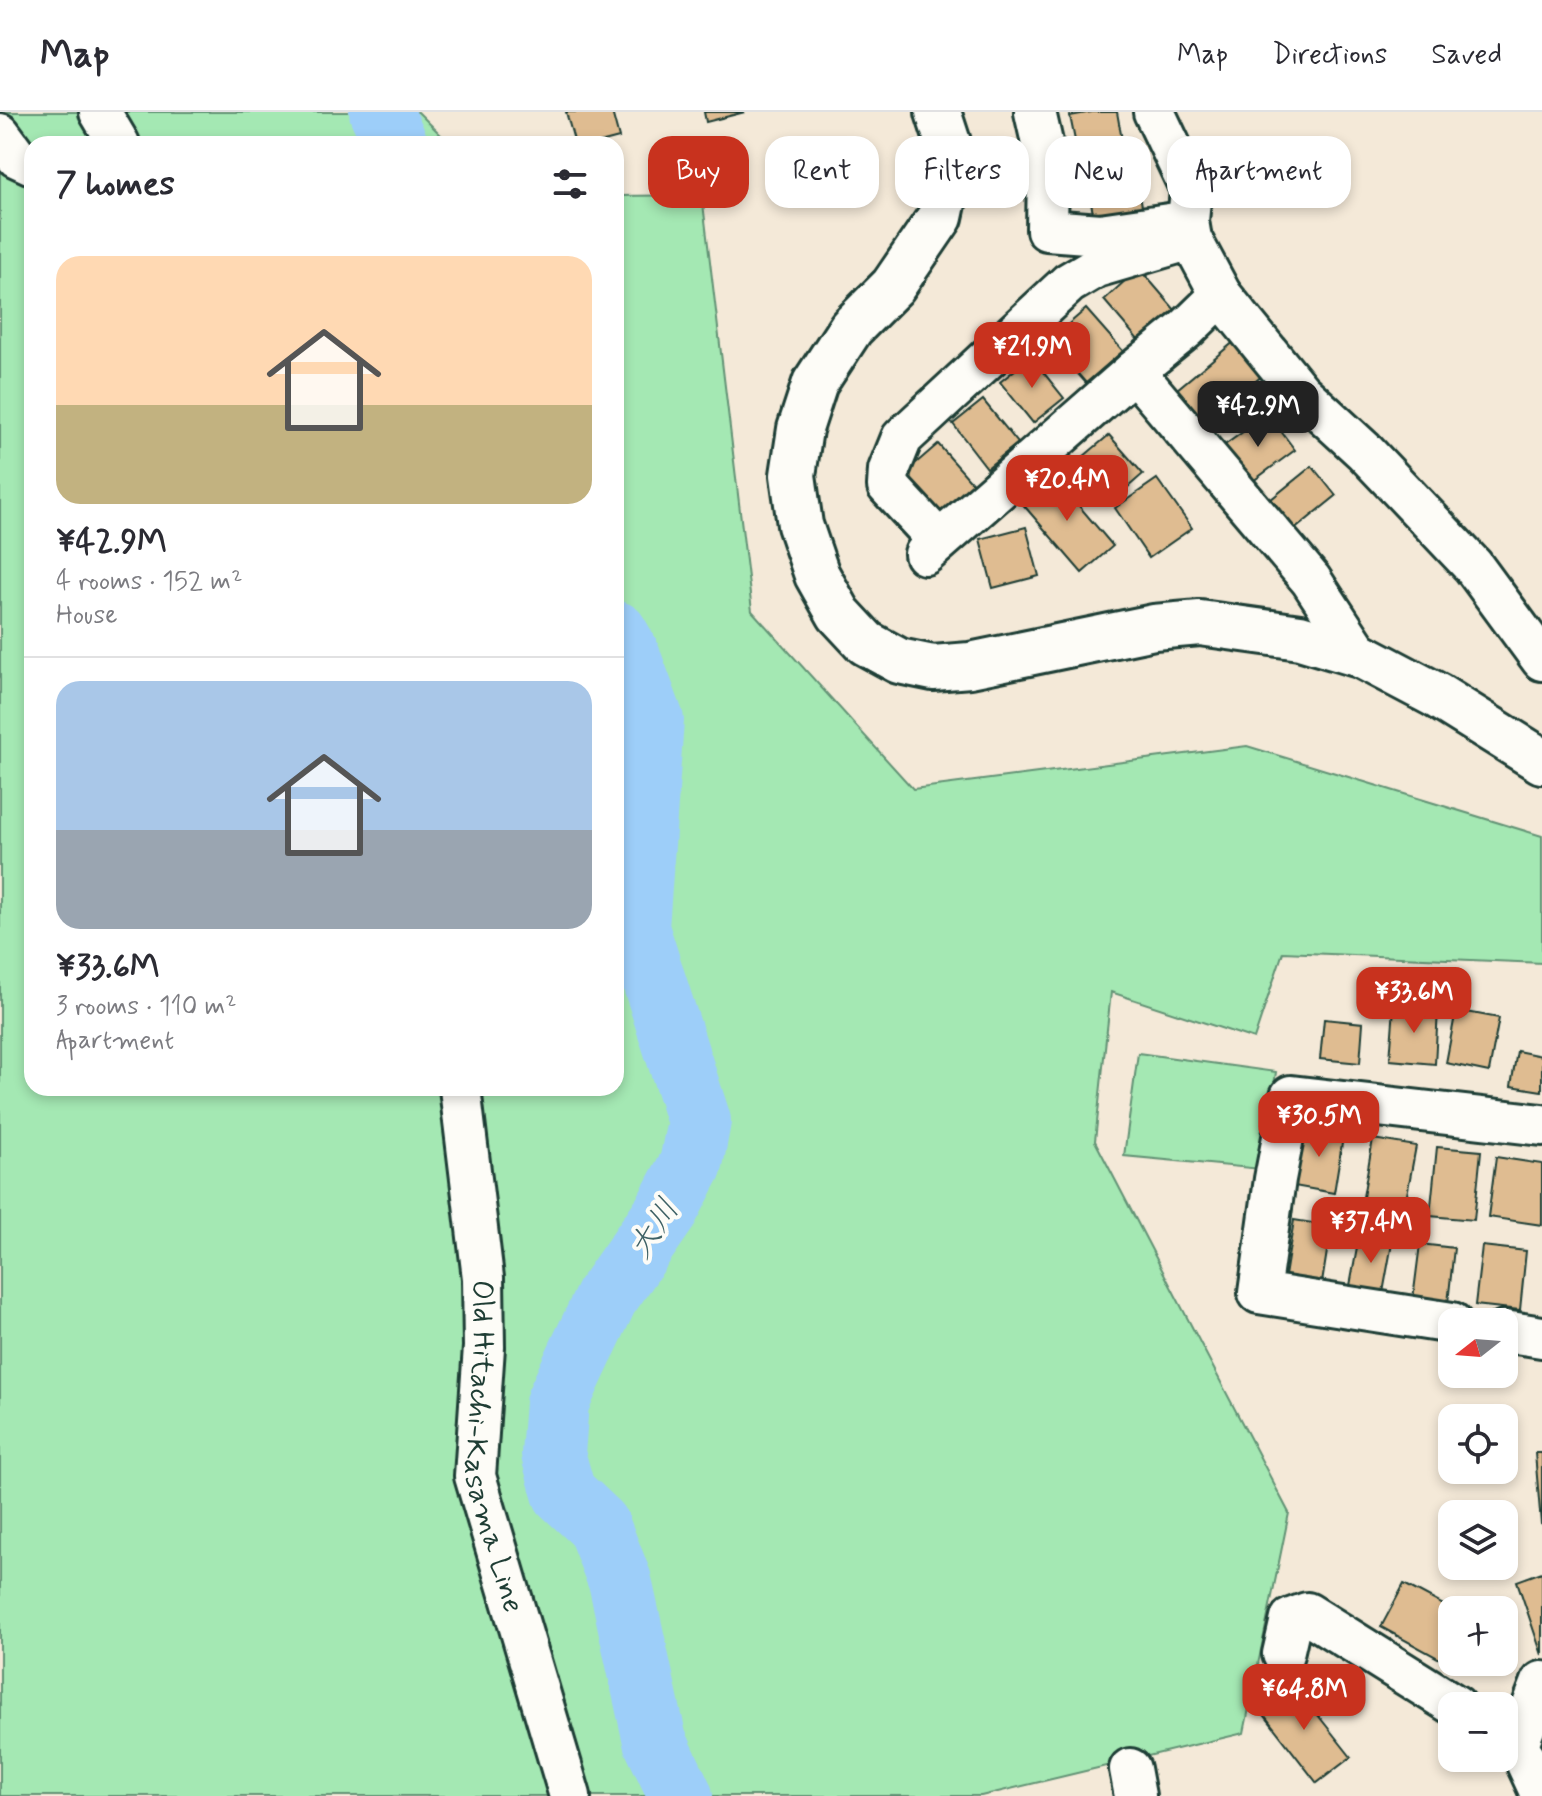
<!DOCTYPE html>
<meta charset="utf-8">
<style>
:root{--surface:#fff;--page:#f7f7f7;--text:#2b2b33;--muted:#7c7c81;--line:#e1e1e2;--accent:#c8321e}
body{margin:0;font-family:Mynerve,"Klee One",sans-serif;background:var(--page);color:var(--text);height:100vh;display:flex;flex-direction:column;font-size:30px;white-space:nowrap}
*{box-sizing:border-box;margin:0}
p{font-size:26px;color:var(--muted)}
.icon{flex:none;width:44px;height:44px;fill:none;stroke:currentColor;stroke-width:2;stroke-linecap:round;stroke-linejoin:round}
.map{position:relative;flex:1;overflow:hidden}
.side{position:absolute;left:24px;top:24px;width:600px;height:960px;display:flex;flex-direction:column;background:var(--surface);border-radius:24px;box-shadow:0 4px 12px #0003}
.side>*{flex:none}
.banner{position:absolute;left:648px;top:24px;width:760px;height:72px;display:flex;gap:16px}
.needle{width:52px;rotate:253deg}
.buttons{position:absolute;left:1438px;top:1196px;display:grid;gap:16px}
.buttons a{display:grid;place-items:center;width:80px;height:80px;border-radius:16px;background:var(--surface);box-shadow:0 4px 12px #0003;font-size:40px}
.price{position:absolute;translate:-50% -68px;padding:0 18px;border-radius:16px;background:var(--accent);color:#fff;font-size:26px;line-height:52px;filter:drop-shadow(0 2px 4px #0008)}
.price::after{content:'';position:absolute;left:50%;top:48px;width:24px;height:18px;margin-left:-12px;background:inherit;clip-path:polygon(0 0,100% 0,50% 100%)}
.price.on{background:#222;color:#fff}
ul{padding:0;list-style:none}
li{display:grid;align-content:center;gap:16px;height:424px;padding:0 32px}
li+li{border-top:2px solid var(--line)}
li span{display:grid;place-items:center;height:248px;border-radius:24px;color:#555}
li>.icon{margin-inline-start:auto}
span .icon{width:144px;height:144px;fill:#fffc;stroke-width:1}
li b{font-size:34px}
h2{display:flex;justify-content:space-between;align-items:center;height:96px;padding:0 32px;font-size:34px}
.chip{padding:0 28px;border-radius:24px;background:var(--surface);box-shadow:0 4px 12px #0003;font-size:28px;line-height:72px}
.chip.on{background:var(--accent);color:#fff}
header{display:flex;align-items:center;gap:48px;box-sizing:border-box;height:112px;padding:0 40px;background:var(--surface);border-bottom:2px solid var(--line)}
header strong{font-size:38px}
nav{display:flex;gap:44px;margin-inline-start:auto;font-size:28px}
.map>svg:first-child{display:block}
</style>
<header>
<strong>Map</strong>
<nav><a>Map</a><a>Directions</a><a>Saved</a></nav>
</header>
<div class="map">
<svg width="1542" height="1684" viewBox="0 0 1542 1684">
<rect width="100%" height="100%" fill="#f4e9d8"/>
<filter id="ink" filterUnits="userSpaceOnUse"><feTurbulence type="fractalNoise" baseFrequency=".0125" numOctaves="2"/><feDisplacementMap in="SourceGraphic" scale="16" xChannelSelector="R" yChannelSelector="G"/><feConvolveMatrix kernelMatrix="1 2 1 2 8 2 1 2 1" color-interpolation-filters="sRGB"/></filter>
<g filter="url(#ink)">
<g fill="#a4e8b3" stroke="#629274" stroke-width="2">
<path d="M 0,0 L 418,0 L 450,32 L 32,32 L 32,976 L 616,976 L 616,84 L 702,83 L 752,499 L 913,677 L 1247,634 L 1542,724 L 1542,851 L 1283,840 L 1254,927 L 1111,880 L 1095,1029 L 1289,1401 L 1244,1621 L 981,1684 L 0,1684 Z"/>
<path d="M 1138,941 L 1276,960 L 1261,1057 L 1124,1044 Z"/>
</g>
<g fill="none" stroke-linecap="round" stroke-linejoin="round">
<g stroke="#9dcef9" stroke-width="64">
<path d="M 381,0 L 396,32"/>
<path d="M 616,521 L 627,540 L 652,608 L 637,816 L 699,1009 L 691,1052 L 665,1101 L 606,1186 L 557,1291 L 553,1342 L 564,1381 L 598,1413 L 620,1469 L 655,1629 L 681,1684"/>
</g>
</g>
<g fill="#dfbc91" stroke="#1f3d34" stroke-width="2">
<path d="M 566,0 L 612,0 L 619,26 L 596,32 L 575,32 Z"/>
<path d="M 704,0 L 745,0 L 706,10 Z"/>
<path d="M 1092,0 L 1117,0 L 1124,39 L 1079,48 L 1070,4 Z"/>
<path d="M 1136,55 L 1143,101 L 1094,109 L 1087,63 Z"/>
<path d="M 1139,156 L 1175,198 L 1139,229 L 1104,188 Z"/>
<path d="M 1086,197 L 1123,239 L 1086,271 L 1049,229 Z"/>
<path d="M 1235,229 L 1263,263 L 1204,312 L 1176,278 Z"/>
<path d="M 1031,245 L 1064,286 L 1033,311 L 1000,270 Z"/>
<path d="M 983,288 L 1018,331 L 987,356 L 953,312 Z"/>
<path d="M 1268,302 L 1295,338 L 1249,372 L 1222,335 Z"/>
<path d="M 1109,323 L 1143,362 L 1111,390 L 1077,350 Z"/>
<path d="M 938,332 L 976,375 L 939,408 L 901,364 Z"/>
<path d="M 1312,354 L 1336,384 L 1294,418 L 1270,388 Z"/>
<path d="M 1052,362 L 1113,434 L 1082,461 L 1020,389 Z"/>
<path d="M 1157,367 L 1192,416 L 1149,446 L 1115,396 Z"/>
<path d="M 1026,415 L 1039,464 L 993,476 L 980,427 Z"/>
<path d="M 1394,895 L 1438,898 L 1435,952 L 1390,948 Z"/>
<path d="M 1456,898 L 1499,906 L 1489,960 L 1446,951 Z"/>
<path d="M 1324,907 L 1363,911 L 1360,951 L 1320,947 Z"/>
<path d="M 1517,939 L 1542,944 L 1542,979 L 1511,974 Z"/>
<path d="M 1305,1013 L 1344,1019 L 1334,1081 L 1294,1074 Z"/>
<path d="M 1373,1027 L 1416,1034 L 1404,1099 L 1362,1091 Z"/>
<path d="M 1437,1035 L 1481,1039 L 1474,1108 L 1430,1104 Z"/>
<path d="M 1496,1045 L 1542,1052 L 1542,1113 L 1488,1105 Z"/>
<path d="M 1294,1108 L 1331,1114 L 1322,1171 L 1285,1164 Z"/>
<path d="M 1360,1120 L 1393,1126 L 1382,1186 L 1349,1179 Z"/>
<path d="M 1420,1132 L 1454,1136 L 1448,1191 L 1413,1187 Z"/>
<path d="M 1482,1134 L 1526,1139 L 1520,1198 L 1475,1193 Z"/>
<path d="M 1535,1341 L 1542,1341 L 1542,1412 L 1541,1412 Z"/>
<path d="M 1542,1460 L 1542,1543 L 1517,1469 Z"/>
<path d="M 1404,1472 L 1453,1498 L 1452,1542 L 1447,1551 L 1381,1515 Z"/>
<path d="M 1291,1569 L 1351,1645 L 1317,1671 L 1258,1595 Z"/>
</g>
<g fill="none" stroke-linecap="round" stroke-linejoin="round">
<g stroke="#1f3d34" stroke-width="46">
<g id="minor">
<path d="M 100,0 L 119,32"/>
<path d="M 1035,0 L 1048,57 L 1047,118 L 1100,122 L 1176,111"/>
<path d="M 1154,0 L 1191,78 L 1188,109 L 1191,127"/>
<path d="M 0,22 L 17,45 L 32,52"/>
<path d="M 1134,259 L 1311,468 L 1360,543"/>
<path d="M 939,429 L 888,374 L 889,358 L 902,326 L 1069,171 L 1096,155 L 1191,127 L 1221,183"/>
<path d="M 925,442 L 1134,259 L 1186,217 L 1221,183 L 1300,280 L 1364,339 L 1473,454 L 1542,548"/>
<path id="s1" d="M 460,976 L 483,1166 L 484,1235 L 475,1364 L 570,1684"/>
<path d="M 1452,1211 L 1259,1181 L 1275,1067 L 1291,984 L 1542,1013"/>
<path d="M 1504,1219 L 1542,1225"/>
<path d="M 1283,1542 L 1291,1507 L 1307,1501 L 1456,1594"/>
<path d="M 1130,1657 L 1135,1684"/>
<path d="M 1542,1684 L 1518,1632 L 1542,1570"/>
</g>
</g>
<g stroke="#1f3d34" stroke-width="50">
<path id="tertiary" d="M 938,0 L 953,46 L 940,105 L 893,174 L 851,216 L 815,271 L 800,317 L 793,363 L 800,413 L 817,463 L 839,502 L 866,531 L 899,549 L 933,556 L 970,553 L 1154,515 L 1200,511 L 1300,525 L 1360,543 L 1436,583 L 1542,649"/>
</g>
<use href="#minor" stroke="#fdfcf7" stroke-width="40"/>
<use href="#tertiary" stroke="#fdfcf7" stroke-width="44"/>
</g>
</g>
<g text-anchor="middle" stroke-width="8" stroke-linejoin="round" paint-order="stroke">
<g font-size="30" fill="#1f3d34" stroke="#fdfcf7">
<text dy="10" stroke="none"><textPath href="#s1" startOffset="362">Old Hitachi-Kasama Line</textPath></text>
</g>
<g font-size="32" font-style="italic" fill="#3e6165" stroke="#fdfcf7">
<text transform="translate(653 1116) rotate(-57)" y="11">大川</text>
</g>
</g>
</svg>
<div class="buttons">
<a><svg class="needle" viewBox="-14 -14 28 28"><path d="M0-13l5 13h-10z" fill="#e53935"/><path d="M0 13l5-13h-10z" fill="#7c7c81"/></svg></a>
<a><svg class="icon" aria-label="locate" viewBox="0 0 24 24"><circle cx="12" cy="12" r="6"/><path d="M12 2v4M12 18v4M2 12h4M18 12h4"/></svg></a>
<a><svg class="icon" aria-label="layers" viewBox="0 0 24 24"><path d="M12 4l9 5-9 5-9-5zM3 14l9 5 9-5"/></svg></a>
<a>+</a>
<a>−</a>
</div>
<b class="price" style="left:1032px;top:278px">¥21.9M</b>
<b class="price on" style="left:1258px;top:337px">¥42.9M</b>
<b class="price" style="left:1067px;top:411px">¥20.4M</b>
<b class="price" style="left:1414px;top:923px">¥33.6M</b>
<b class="price" style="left:1319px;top:1047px">¥30.5M</b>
<b class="price" style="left:1371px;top:1153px">¥37.4M</b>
<b class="price" style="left:1304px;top:1620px">¥64.8M</b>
<div class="banner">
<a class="chip on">Buy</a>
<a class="chip">Rent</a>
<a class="chip">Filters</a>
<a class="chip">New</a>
<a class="chip">Apartment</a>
</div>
<section class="side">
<h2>7 homes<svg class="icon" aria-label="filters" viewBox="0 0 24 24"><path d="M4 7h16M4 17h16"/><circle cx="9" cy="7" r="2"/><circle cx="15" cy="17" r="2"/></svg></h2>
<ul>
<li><span style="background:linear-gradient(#ffd9b3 60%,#c2b280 0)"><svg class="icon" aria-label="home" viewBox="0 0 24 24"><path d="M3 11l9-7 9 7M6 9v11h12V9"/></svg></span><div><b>¥42.9M</b><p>4 rooms · 152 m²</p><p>House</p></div></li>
<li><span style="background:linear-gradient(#a9c7e8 60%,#9aa5b1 0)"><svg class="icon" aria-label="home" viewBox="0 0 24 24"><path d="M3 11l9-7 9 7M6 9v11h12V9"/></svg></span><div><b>¥33.6M</b><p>3 rooms · 110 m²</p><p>Apartment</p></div></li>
</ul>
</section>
</div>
